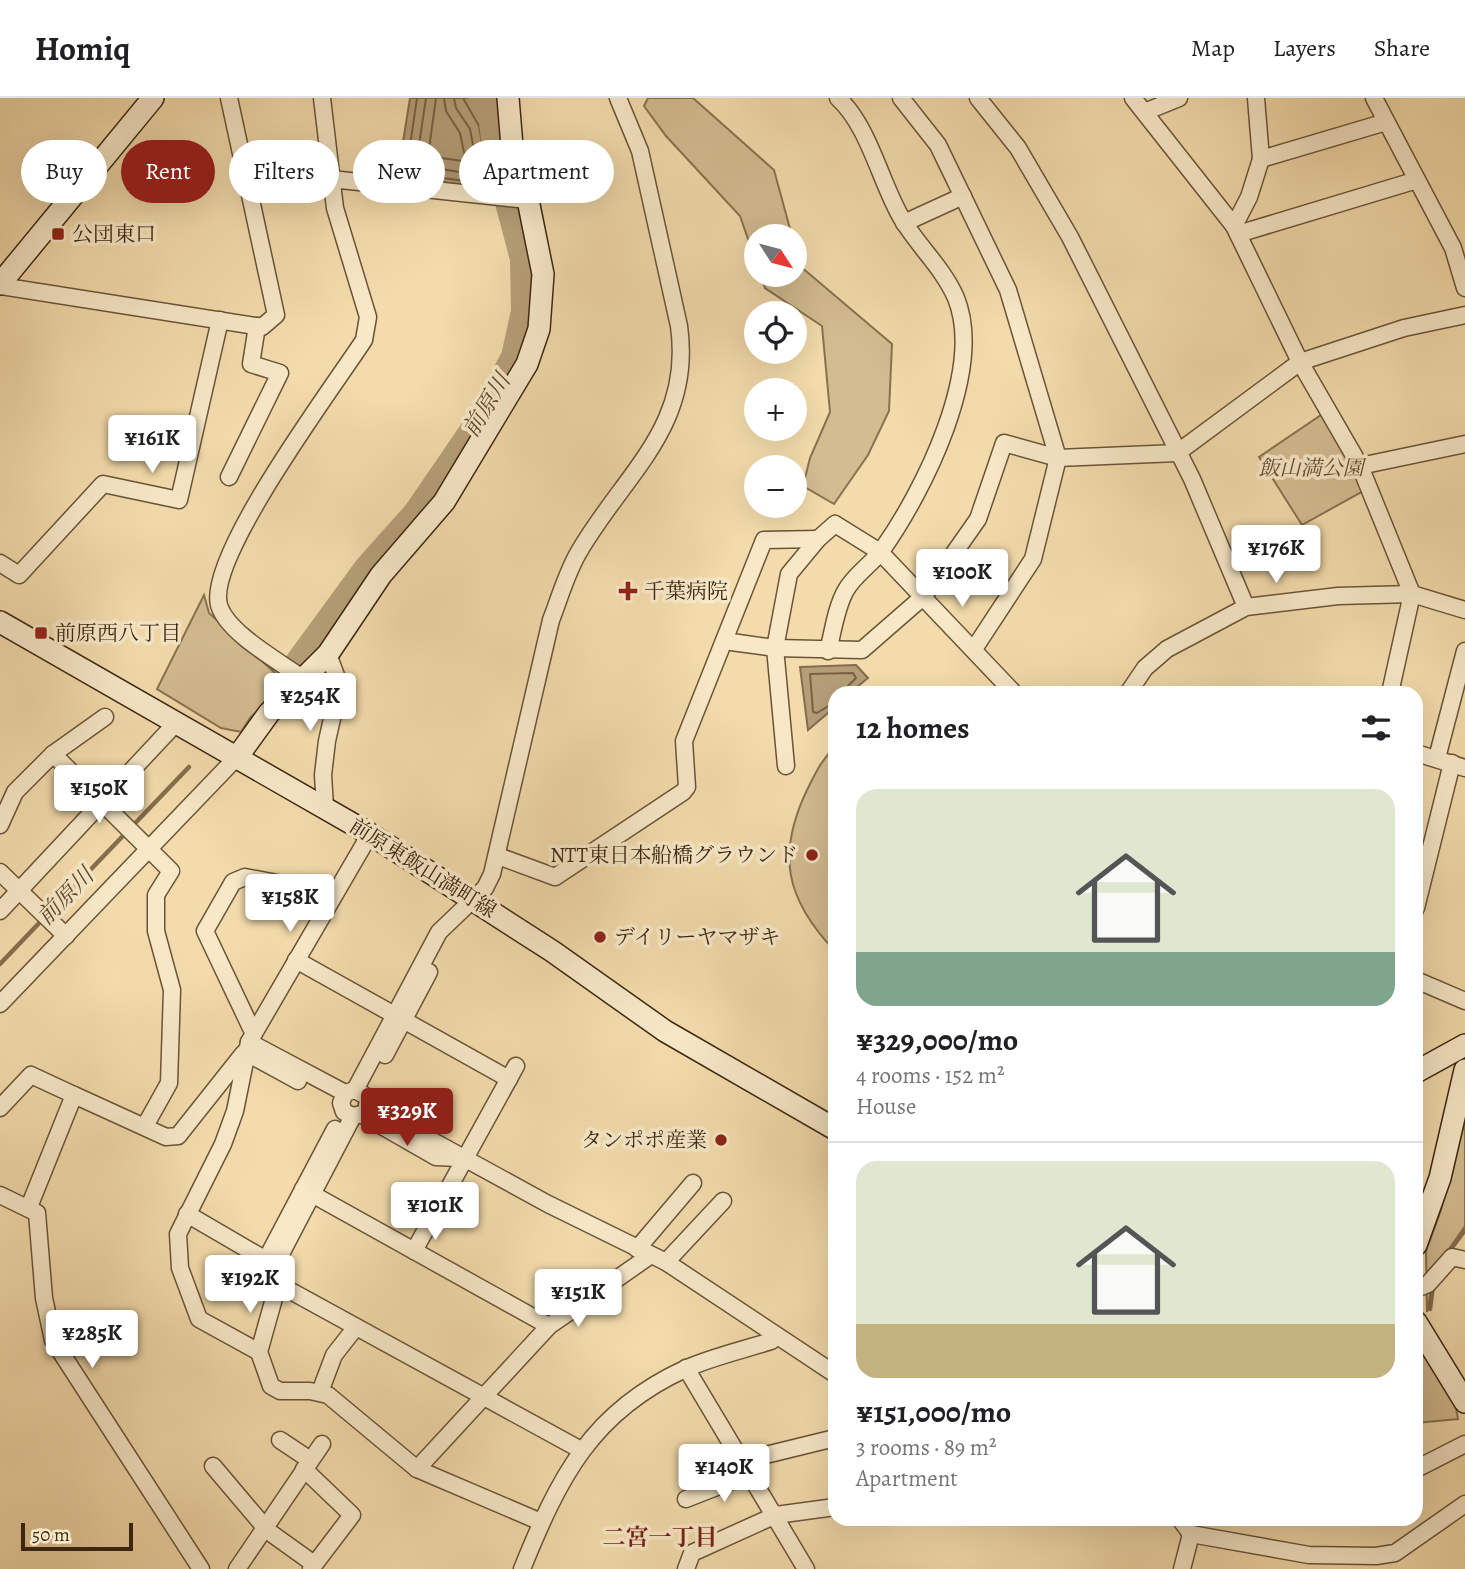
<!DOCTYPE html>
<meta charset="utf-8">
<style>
:root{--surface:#fff;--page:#f2f2f2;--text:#202124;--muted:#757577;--line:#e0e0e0;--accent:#8f2418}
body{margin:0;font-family:Alegreya,"Noto Serif JP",serif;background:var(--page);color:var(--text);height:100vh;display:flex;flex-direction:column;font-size:26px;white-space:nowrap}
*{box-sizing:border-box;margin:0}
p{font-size:23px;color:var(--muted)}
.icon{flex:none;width:38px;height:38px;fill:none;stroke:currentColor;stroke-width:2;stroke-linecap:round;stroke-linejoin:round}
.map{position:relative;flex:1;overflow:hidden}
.details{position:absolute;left:828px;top:588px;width:595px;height:840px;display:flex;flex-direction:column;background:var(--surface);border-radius:21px;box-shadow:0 7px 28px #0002}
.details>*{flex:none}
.guide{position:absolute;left:21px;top:42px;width:665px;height:63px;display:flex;gap:14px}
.needle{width:46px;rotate:126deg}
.fabs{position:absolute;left:744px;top:126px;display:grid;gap:14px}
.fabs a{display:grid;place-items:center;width:63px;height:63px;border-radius:50%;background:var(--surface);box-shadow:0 7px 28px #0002;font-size:35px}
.scale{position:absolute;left:21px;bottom:18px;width:112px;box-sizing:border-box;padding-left:7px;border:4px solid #3d2711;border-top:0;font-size:19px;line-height:24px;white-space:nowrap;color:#3d2711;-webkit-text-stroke:5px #f7e8c8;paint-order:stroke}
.price{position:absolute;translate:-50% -60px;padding:0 16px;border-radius:7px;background:#fff;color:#222;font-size:23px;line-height:46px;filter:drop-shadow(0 2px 4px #0008)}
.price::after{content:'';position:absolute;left:50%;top:42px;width:21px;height:16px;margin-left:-10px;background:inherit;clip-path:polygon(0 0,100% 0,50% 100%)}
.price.active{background:var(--accent);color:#fff}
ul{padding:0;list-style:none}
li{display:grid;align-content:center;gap:14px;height:371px;padding:0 28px}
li+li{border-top:2px solid var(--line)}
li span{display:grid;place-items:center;height:217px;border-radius:21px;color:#555}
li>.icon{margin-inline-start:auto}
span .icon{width:126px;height:126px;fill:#fffc;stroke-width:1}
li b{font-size:30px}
h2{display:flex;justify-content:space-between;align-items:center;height:84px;padding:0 28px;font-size:30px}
.pill{padding:0 24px;border-radius:32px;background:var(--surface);box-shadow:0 7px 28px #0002;font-size:24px;line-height:63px}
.pill.active{background:var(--accent);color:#fff}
header{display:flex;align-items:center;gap:42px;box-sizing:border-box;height:98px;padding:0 35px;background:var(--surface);border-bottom:2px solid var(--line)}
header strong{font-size:33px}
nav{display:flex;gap:38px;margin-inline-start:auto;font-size:24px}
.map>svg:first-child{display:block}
</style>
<header>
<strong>Homiq</strong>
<nav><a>Map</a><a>Layers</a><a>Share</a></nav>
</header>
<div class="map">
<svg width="1465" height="1471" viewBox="0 0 1465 1471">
<rect width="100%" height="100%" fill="#f3dbab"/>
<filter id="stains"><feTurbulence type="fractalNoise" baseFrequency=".00286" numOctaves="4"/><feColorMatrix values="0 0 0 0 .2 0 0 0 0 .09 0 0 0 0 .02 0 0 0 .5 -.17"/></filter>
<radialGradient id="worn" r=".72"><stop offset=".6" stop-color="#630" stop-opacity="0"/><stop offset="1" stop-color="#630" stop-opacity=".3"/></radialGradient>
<g fill="#d4bc91" stroke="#887251" stroke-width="2">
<path d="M 648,0 L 693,0 L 774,72 L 792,138 L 756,138 L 756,164 L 740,118 L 666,38 L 644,8 Z"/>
<path d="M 795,148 L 800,168 L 892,246 L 889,313 L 868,357 L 834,406 L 803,388 L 810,360 L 830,314 L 822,228 L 765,190 L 761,177 L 794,177 Z"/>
<path d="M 1324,315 L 1365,392 L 1302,427 L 1259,359 Z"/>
<path d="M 204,497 L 209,515 L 285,584 L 250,620 L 241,634 L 221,630 L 157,591 Z"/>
<path d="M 835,649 L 835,853 C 785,801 776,755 808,690 C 816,674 822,661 835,649 Z"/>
<path d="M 1465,1023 L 1465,1128 L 1435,1171 L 1427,1214 L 1426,1153 L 1441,1112 Z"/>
<path d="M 1423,1248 L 1452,1289 L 1458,1321 L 1416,1325 L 1416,1278 Z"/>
</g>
<g fill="#b59e77" stroke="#856e4e" stroke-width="2">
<path d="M 410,0 L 468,0 L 485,25 L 495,76 L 483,79 L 481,92 L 397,82 Z"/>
<path d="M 856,567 L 868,580 L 850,595 L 835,595 L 835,609 L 808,632 L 800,569 Z"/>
</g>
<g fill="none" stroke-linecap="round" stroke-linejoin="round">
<g stroke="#796244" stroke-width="2">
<path d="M 417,0 L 406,75 L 472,84 L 486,68 L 479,28 L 463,0"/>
<path d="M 426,0 L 416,67 L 466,75 L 476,63 L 470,31 L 456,10 L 454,0"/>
<path d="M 436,0 L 428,58 L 462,63 L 465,59 L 460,35 L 446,13 L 444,0"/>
<path d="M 835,604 L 817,615 L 813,614 L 810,576 L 853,575 L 856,580 L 848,588 L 846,595"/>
</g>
<g stroke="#856e4e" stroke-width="4.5">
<path d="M 49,815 L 189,669"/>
<path d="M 0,866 L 43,821"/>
<path d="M 1448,1155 L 1465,1132"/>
<path d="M 1430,1211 L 1433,1188"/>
</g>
<path stroke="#b59e77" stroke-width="26" d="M 296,567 L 367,470 L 416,415 L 481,320 L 514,259 L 524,213 L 523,161 L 496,59 L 491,16 L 481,0"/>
<g stroke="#6a5438" stroke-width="19">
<g id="street">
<path d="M 901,0 L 938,47 L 1008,192 L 1058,360 L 1033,461 L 974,551"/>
<path d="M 978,0 L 1018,50 L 1070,139 L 1192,381 L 1246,509"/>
<path d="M 1133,0 L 1234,128 L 1300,264 L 1360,368 L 1412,496 L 1390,595"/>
<path d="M 1374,0 L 1453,150 L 1465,190"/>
<path d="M 1147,13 L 1179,0"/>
<path d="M 1261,61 L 1386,24"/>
<path d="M 331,81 L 528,102"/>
<path d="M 904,125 L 963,98"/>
<path d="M 1234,128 L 1249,99 L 1261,61 L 1256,0"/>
<path d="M 1238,136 L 1417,82"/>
<path d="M 0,188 L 262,229 L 276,217 L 229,0"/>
<path d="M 1360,368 L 1465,346"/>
<path d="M 229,379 L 280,275 L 251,266 L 257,228"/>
<path d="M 0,465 L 19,477 L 103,386 L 179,402 L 220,222"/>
<path d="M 724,543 L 775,550 L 862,552 L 924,498 L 978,421 L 1004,345 L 1058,360 L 1177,355 L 1300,264 L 1404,230 L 1465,217"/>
<path d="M 828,553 C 833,534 836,509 846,492 C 854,477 872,466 882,452 C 923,394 985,272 956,200 C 943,170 918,148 902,121 C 881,86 869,28 838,0"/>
<path d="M 302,580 C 279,563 227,535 219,507 C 206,459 334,288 364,242 L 368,219 L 335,110 L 322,0"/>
<path d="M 1128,595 L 1145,570 L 1167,551 L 1246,509 L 1338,498 L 1412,496 L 1465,512"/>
<path d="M 1416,655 L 1465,670"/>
<path d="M 53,656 L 171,773 L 156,797 L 156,833 L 172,892 L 169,985 L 145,1028"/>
<path d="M 1437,660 L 1465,553"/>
<path d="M 786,668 L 775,550 L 789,476 L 818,441 L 835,426 L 880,454 L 1014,595"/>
<path d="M 325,709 L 323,677 L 327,643 L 338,594 L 337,580 L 328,556"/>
<path d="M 0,727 L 15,694 L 53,656 L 105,619"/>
<path d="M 498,758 L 555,779 L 683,694 L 687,689 L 684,643 L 764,442 L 818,441"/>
<path d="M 0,774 L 66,838"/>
<path d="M 1416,810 L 1452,665"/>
<path d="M 0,813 L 177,624"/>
<path d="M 296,862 L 509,981"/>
<path d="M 1416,882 L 1465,903"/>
<path d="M 0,906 L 238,658"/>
<path d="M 255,932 L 251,930 L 205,833 L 233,784 L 245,779 L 334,796"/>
<path d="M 249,944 L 345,995"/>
<path d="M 245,954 L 298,983"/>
<path d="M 385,957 L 429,874"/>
<path d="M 355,992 L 439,834 L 485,790 L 492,776 L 551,522 C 560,499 567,473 580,452 C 626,374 693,328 679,228 L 640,53 L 618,0"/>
<path d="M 364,997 L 355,992 L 345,995 L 341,1005 L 344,1014 L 353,1018 L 361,1016 L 436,1059 L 459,1060"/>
<path d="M 367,1007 L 548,1106 L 666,1164 L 835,1276"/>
<path d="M 0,1010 L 31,977 L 74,997"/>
<path d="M 303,1091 L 549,1228"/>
<path d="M 0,1097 L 37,1115 L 44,1200 L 53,1242 L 201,1471"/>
<path d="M 29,1109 L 74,997 L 166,1039 L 178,1038 L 243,956"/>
<path d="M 187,1116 L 266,1162 L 278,1186 L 259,1254 L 271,1288 L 280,1293 L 310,1293 L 328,1297 L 417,1371 L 541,1424"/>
<path d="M 637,1151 L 693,1085"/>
<path d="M 414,1153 L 516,968"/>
<path d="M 269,1156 L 335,1031"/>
<path d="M 666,1164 L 723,1103"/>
<path d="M 271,1175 L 353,1018"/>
<path d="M 278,1186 L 581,1352"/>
<path d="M 1416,1191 L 1428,1186 L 1452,1159 L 1465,1162"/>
<path d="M 259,1254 L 199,1221 L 180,1170 L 178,1136 L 223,1046 L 235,1013 L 249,944 L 370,736"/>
<path d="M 686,1270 L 806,1471"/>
<path d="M 320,1294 L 334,1257 L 356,1229"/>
<path d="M 280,1342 L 310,1362"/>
<path d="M 741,1363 L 835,1340"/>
<path d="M 213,1368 L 268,1433 L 314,1466"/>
<path d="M 304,1371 L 352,1417 L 311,1471"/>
<path d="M 417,1371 L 549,1228 L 651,1157"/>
<path d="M 1416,1371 L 1465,1346"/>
<path d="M 686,1401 L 750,1376"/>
<path d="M 1180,1421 L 1191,1436 L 1309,1457 L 1376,1458 L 1395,1455 L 1465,1406"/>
<path d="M 237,1471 L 322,1346"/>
<path d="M 522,1471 C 559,1380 591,1314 685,1271 C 712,1259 743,1252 771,1243 L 776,1238"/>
<path d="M 686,1471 L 692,1455 L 776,1417 L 835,1409"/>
<path d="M 1182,1471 L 1191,1436"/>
</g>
</g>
<g stroke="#3d2711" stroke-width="24">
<g id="secondary">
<path d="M 0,186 L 153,0"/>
<path d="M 0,524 L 370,736 L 552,853 L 665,933 L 835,1031"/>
<path d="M 238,658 L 269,615 L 328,556 L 381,477 L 444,404 L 527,266 L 539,231 L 543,176 L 528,102 L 513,60 L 508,0"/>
<path d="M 1416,974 L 1465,947"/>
<path d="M 1416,1147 L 1440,1080 L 1465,972"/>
<path d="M 1416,1224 L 1465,1304"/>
</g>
</g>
<use href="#street" stroke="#f7e8c8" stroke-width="16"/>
<use href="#secondary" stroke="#f7e8c8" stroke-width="21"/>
</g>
<g fill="#8f2418" stroke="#f7e8c8" stroke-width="2.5">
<rect x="51" y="129" width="14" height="14" rx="3.5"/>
<path d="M624.5 482.5h7v7h7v7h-7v7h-7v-7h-7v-7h7z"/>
<rect x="34" y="528" width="14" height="14" rx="3.5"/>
<circle cx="812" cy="757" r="7"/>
<circle cx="600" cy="839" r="7"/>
<circle cx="721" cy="1042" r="7"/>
</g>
<g text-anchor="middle" stroke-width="7" stroke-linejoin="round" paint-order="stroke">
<g font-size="21" fill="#3d2711" stroke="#f7e8c8" text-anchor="start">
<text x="72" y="143">公団東口</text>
<text x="644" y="500">千葉病院</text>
<text x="55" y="542">前原西八丁目</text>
<text x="798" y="764" text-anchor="end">NTT東日本船橋グラウンド</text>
<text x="614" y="846">デイリーヤマザキ</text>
<text x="707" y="1049" text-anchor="end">タンポポ産業</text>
</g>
<g font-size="21" font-style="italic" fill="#634c31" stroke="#f7e8c8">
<text x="1311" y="377">飯山満公園</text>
</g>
<g font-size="21" fill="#3d2711" stroke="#f7e8c8">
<text transform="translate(423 770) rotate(32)" y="7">前原東飯山満町線</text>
</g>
<g font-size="23" font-style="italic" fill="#614b30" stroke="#f7e8c8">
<text transform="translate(486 307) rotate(-59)" y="8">前原川</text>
<text transform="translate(65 798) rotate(-46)" y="8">前原川</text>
</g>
<g font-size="23" font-weight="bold" fill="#7a1f14" stroke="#f7e8c8">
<text x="660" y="1447">二宮一丁目</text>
</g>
</g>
<rect width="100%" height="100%" filter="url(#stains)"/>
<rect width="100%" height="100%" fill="url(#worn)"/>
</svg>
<div class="fabs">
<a><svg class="needle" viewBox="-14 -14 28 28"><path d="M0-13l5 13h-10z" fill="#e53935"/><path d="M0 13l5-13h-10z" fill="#757577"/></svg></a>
<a><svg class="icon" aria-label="locate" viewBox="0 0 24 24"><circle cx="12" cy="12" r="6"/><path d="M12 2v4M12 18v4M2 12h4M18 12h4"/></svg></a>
<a>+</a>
<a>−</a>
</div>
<div class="scale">50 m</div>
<b class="price" style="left:152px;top:377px">¥161K</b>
<b class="price" style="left:1276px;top:487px">¥176K</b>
<b class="price" style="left:962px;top:511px">¥100K</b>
<b class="price" style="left:310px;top:635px">¥254K</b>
<b class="price" style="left:99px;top:727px">¥150K</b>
<b class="price" style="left:290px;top:836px">¥158K</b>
<b class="price active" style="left:407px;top:1050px">¥329K</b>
<b class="price" style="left:435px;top:1144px">¥101K</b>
<b class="price" style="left:250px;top:1217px">¥192K</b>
<b class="price" style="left:578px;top:1231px">¥151K</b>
<b class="price" style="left:92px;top:1272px">¥285K</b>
<b class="price" style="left:724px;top:1406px">¥140K</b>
<div class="guide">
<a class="pill">Buy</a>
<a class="pill active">Rent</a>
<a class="pill">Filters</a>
<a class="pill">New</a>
<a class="pill">Apartment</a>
</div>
<section class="details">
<h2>12 homes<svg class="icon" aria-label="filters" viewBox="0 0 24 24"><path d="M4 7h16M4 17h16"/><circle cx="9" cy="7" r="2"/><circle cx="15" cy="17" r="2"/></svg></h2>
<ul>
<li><span style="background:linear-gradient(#dfe7d0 75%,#7fa58c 0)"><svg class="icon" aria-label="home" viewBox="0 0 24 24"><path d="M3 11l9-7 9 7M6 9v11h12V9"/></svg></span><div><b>¥329,000/mo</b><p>4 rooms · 152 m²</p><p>House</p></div></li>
<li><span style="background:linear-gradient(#dfe7d0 75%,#c2b280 0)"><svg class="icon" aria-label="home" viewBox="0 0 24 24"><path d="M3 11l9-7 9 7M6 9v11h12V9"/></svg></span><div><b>¥151,000/mo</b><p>3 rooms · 89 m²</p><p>Apartment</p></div></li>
</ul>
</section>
</div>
